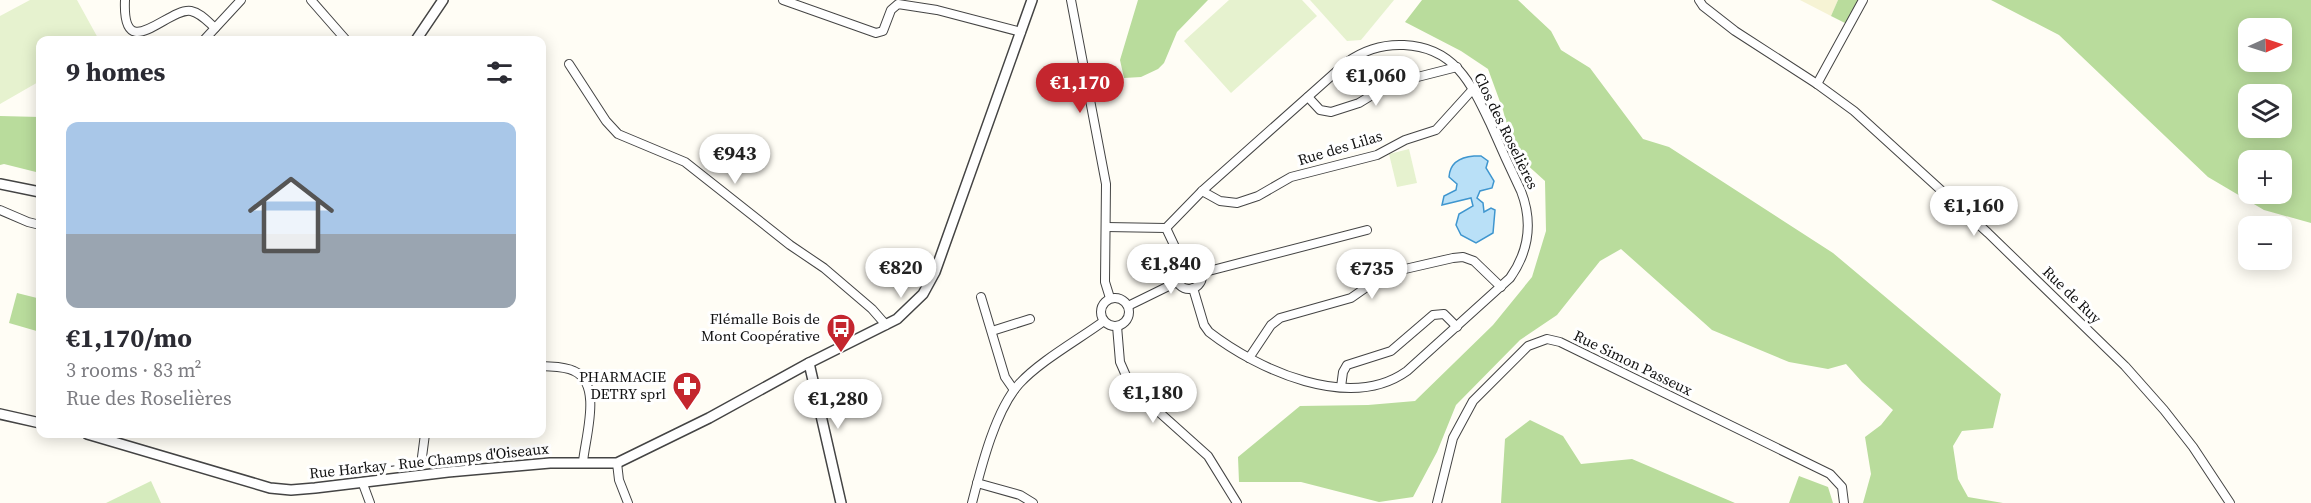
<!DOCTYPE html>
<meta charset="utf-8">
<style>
:root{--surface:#fff;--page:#f2f2f3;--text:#2b2b33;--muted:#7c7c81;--accent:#c4262e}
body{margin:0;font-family:"Source Serif 4",serif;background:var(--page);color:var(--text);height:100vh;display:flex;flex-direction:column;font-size:22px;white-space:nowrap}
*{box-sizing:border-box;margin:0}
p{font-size:20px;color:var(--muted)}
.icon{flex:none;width:33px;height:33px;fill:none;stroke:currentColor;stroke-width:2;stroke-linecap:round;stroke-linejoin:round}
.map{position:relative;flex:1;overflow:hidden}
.drawer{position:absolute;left:36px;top:36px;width:510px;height:402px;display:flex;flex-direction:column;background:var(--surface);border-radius:12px;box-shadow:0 3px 15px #0003}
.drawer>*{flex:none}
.needle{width:39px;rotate:87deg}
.controls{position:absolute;left:2238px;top:18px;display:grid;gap:12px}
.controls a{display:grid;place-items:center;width:54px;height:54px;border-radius:12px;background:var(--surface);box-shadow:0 3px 15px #0003;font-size:30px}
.price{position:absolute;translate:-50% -51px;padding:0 14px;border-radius:21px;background:#fff;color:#222;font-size:20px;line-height:39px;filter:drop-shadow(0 2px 3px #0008)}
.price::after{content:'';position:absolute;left:50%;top:36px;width:18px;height:14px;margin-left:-9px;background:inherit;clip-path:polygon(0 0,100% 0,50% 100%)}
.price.active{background:var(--accent);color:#fff}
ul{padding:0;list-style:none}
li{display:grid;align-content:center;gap:12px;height:318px;padding:0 30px}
li span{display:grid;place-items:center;height:186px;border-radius:12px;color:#555}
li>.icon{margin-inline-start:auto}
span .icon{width:108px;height:108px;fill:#fffc;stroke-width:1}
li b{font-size:26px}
h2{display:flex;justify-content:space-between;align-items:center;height:72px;padding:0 30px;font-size:26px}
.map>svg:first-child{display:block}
</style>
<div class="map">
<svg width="2311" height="503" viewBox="0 0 2311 503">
<rect width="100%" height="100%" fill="#fffdf5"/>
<path fill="#f6f3d4" d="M 1800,0 L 1838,0 L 1831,16 Z"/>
<path fill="#d5ebbd" d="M 151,481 L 161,503 L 106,503 Z"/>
<g fill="#b9dc9c" fill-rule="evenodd">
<path d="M 1138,0 L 1208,0 L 1177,32 L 1164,63 L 1158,69 L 1141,77 L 1124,78 L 1120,60 Z"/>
<path d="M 1422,0 L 1518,0 L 1551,31 L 1561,50 L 1590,68 L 1643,139 L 1669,147 L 1833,253 L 2001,394 L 1993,428 L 1962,431 L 1953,446 L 1958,479 L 1968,497 L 2003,503 L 1863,503 L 1871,474 L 1865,437 L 1881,425 L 1893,410 L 1862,382 L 1846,364 L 1828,369 L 1789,362 L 1712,330 L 1621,249 L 1600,261 L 1557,315 L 1520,340 L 1456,405 L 1437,452 L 1413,497 L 1379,502 L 1301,482 L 1239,482 L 1238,457 L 1300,406 L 1368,405 L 1415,401 L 1493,325 L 1532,277 L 1546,231 L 1545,181 L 1514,153 L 1503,110 L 1488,69 L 1461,51 L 1405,22 Z"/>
<path d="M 1838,0 L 1858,0 L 1847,24 L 1831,16 Z"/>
<path d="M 1991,0 L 2311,0 L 2311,223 L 2264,210 L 2208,177 L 2059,35 ZM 2282,28 L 2282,62 L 2248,62 L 2248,28 ZM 2282,94 L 2282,128 L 2248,128 L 2248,94 ZM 2248,160 L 2282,160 L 2282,194 L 2248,194 Z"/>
<path d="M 0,116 L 40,117 L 40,173 L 4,164 L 0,165 Z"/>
<path d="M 40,290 L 40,332 L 9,323 L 17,293 L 37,298 Z"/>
<path d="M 1530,420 L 1563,436 L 1581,464 L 1632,459 L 1735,503 L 1501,503 L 1505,439 Z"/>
<path d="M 1799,476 L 1828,487 L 1833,503 L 1789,503 Z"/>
</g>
<g fill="#e6f2cf">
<path d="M 30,0 L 77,0 L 99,40 L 40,40 L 40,81 L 0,104 L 0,16 Z"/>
<path d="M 1229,0 L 1302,0 L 1317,16 L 1231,93 L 1184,41 Z"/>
<path d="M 1310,0 L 1394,0 L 1361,40 L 1347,41 Z"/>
<path d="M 1409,149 L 1417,183 L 1397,187 L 1389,154 Z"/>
</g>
<path fill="#b9e0f7" stroke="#3f96cf" stroke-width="1.5" d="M 1474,156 L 1481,156 L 1488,161 L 1486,168 L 1494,181 L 1492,188 L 1480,191 L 1477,198 L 1483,203 L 1484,212 L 1491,208 L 1495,210 L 1493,233 L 1476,243 L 1461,235 L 1456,225 L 1459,214 L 1473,206 L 1471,198 L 1442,205 L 1444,196 L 1456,190 L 1457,184 L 1449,177 C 1450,162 1461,157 1474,156 Z"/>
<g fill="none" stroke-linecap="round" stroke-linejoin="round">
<g stroke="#444" stroke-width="10">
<g id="minor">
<path d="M 125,0 C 122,67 168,7 191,11 C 201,13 208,22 215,28"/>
<path d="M 311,0 L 346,40"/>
<path d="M 783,0 L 876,33 L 883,31 L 891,10 L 898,4 L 937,10 L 1021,32"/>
<path d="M 1071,0 L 1106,184 L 1105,282 L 1110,298"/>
<path d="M 1699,0 L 1703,6 L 1735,31 L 1817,84 L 1854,111 L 1988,233 L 2125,366 L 2164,410 L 2193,447 L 2230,503"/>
<path d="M 204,40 L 241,0"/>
<path d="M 569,64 L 606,121 L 618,134 L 685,162 L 790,245 L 824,268 L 872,309 L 886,325"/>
<path d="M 1817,84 L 1863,0"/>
<path d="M 1308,97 L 1320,110 L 1331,112 L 1359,103 L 1390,84 L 1457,67"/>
<path d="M 1202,191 L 1220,201 L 1237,203 L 1258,196 L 1291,177 L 1377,155 L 1405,140 L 1436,130 L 1474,88"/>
<path d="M 0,210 L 28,222 L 40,225"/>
<path d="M 1106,227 L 1166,228 L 1183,264"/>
<path d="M 1166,228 L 1202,191 L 1347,62 C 1364,50 1383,44 1404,45 C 1454,47 1471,83 1490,123 C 1500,146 1510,168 1521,191 C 1533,222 1529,251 1510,278 L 1407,371 C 1350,412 1258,370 1209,332 L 1204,325 L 1193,288"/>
<circle cx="1189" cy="276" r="13"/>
<path d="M 1201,273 L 1367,230"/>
<path d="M 981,297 L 1005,377 L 1014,390"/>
<circle cx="1115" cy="312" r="14"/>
<path d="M 1128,306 L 1177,282"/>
<path d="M 1117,326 L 1120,362 L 1131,387 L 1208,456 L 1237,503"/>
<path d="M 992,331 L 1030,319"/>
<path d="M 1249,358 L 1271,325 L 1280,318 L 1351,298 L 1384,275 L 1392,272 L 1453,258 L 1463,257 L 1474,261 L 1501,287"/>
<path d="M 542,366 C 552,367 564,366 574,371 C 603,384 585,438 583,462"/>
<path d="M 1341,387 L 1343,372 L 1347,365 L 1391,351 L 1433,315 L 1444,314 L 1457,327"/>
<path d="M 422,457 L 425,434"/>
<path d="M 617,463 L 619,480 L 628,503"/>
<path d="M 977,483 L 1020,495 L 1033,503"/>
<path d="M 363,484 L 370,503"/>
<path d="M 972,503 C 981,468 995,411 1019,384 C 1040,361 1078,340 1104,321"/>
<path d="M 1437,503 L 1453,438 L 1473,401 L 1528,346 L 1547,339 L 1560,342 L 1830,474 L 1842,487 L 1844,503"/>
</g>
</g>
<g stroke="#444" stroke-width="12">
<g id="tertiary">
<path d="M 416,40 L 443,0"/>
<path d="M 0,184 L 40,192"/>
<path d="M 809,363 L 841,503"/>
<path d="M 0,414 L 40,423"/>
<path d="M 87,434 L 270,488 L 291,490 L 315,488 L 448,472 L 550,463 L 617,463 L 709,418 L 809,363 L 897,319 L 923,294 L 935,272 L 1032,0"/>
</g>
</g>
<use href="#minor" stroke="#fff" stroke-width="8"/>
<use href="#tertiary" stroke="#fff" stroke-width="9"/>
</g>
<defs>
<g id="bus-pin" transform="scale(1.5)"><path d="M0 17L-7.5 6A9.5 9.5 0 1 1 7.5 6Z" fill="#c4262e" stroke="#fff"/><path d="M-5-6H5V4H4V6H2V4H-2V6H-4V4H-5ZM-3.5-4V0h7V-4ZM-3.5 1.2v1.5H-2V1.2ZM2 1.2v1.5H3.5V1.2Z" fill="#fff"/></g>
<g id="pharmacy-pin" transform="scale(1.5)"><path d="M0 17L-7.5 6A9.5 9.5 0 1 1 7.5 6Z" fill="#c4262e" stroke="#fff"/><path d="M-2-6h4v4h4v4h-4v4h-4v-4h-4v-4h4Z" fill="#fff"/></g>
</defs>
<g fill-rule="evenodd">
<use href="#bus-pin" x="841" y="328"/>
<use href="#pharmacy-pin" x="687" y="386"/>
</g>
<g text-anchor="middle" stroke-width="6" stroke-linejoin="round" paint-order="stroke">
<g font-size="15" fill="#111" stroke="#fff">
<text transform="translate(1506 131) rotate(64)" y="5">Clos des Roselières</text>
<text transform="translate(1340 148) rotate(-17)" y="5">Rue des Lilas</text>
<text transform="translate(2072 295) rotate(44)" y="5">Rue de Ruy</text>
<text transform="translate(1633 363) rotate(26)" y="5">Rue Simon Passeux</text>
<text transform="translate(429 461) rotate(-6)" y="5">Rue Harkay - Rue Champs d'Oiseaux</text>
</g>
<g font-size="15" fill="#111" stroke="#fff" text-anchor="end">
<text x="820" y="324">Flémalle Bois de<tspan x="820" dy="17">Mont Coopérative</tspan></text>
<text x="666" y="382">PHARMACIE<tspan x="666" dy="17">DETRY sprl</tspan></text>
</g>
</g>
</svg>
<div class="controls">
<a><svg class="needle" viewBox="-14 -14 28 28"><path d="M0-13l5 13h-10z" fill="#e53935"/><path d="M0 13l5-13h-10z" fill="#7c7c81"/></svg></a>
<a><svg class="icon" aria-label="layers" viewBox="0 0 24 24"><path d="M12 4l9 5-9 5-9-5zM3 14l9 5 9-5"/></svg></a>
<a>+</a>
<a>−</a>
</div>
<b class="price" style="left:1376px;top:107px">€1,060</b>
<b class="price active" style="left:1080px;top:114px">€1,170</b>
<b class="price" style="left:735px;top:185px">€943</b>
<b class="price" style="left:1974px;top:237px">€1,160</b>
<b class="price" style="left:1171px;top:295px">€1,840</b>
<b class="price" style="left:901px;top:299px">€820</b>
<b class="price" style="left:1372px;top:300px">€735</b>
<b class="price" style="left:1153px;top:424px">€1,180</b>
<b class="price" style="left:838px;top:430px">€1,280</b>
<section class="drawer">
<h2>9 homes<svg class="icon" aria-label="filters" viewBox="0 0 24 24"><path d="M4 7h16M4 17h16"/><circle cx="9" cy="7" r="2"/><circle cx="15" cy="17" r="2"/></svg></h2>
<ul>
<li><span style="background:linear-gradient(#a9c7e8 60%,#9aa5b1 0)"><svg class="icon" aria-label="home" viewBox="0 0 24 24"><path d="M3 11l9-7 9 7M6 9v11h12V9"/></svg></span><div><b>€1,170/mo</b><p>3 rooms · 83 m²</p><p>Rue des Roselières</p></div></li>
</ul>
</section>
</div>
